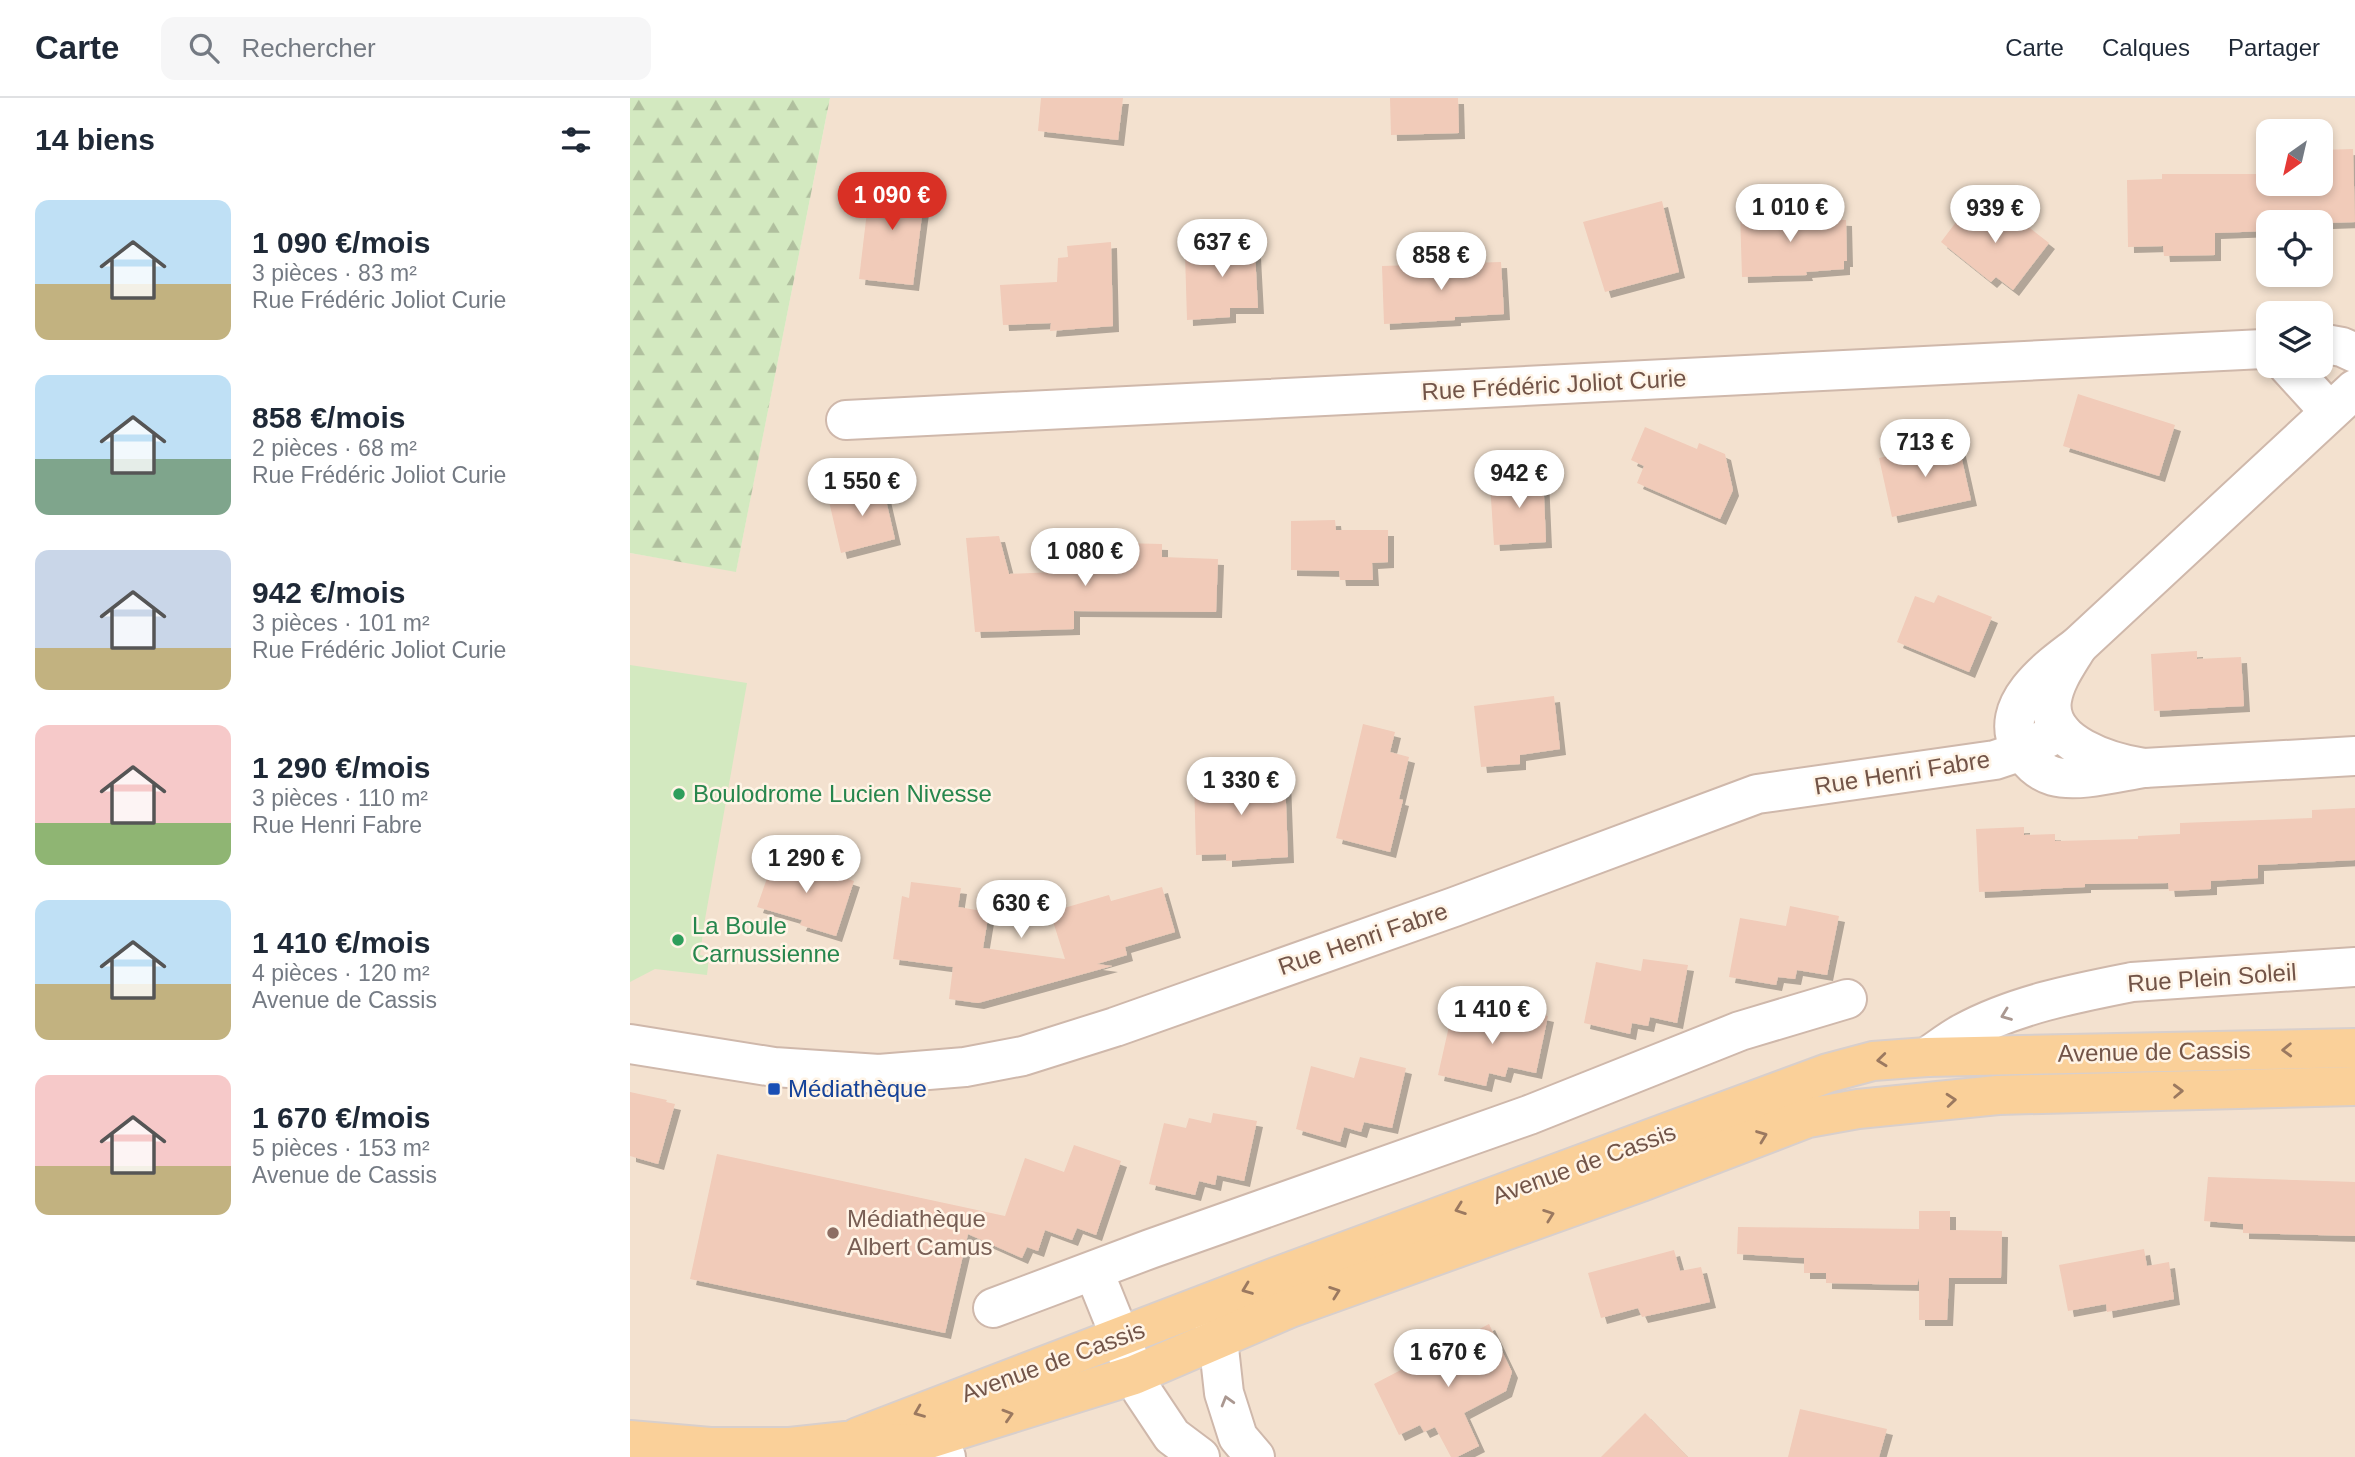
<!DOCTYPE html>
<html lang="fr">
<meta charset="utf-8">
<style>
:root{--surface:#fff;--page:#f6f6f7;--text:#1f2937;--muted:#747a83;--line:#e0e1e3;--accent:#d93025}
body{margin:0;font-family:Helvetica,sans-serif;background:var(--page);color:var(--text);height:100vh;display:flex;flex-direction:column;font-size:26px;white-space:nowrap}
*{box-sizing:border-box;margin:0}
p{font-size:23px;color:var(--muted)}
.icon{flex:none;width:38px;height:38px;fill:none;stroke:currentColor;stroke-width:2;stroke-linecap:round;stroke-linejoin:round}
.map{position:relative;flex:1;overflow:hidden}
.panel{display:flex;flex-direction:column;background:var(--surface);width:630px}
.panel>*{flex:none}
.needle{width:46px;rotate:214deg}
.fabs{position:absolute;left:1626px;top:21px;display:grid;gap:14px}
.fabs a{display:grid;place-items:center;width:77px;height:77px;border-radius:14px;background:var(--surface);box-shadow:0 4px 10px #0003;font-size:35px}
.price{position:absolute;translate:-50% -60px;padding:0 16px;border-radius:24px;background:#fff;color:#222;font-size:23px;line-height:46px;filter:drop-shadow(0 2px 4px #0008)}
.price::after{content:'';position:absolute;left:50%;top:42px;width:21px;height:16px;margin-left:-10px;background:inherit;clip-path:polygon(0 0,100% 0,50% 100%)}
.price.active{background:var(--accent);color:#fff}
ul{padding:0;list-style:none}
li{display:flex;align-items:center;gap:21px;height:175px;padding:0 35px}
li span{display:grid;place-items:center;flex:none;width:196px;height:140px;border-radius:14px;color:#555}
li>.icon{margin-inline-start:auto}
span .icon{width:84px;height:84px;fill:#fffc;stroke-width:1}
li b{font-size:30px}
h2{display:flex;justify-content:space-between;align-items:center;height:84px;padding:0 35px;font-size:30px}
header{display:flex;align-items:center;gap:42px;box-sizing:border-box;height:98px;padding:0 35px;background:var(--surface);border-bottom:2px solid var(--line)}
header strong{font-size:33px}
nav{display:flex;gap:38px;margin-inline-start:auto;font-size:24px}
.search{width:490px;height:63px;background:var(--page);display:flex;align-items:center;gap:18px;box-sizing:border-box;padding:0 24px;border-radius:14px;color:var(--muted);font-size:26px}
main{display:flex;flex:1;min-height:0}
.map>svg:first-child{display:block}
</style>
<header>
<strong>Carte</strong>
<div class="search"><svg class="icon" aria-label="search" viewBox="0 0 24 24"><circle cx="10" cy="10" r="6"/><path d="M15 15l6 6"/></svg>Rechercher</div>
<nav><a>Carte</a><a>Calques</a><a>Partager</a></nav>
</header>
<main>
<section class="panel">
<h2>14 biens<svg class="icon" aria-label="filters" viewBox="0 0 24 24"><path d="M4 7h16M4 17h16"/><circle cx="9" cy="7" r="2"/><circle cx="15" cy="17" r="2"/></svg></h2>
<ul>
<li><span style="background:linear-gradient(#bfe0f5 60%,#c2b280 0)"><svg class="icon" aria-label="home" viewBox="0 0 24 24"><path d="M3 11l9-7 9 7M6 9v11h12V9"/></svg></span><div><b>1 090 €/mois</b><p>3 pièces · 83 m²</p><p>Rue Frédéric Joliot Curie</p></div></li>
<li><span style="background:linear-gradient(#bfe0f5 60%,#7fa58c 0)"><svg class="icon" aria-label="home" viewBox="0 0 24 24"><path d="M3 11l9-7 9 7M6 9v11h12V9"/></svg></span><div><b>858 €/mois</b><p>2 pièces · 68 m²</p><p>Rue Frédéric Joliot Curie</p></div></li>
<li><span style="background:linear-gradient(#c9d6e8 70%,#c2b280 0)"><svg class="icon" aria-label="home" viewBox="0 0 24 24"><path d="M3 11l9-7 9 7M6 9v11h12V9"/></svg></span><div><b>942 €/mois</b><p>3 pièces · 101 m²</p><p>Rue Frédéric Joliot Curie</p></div></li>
<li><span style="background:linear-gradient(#f6c9c9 70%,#8fb573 0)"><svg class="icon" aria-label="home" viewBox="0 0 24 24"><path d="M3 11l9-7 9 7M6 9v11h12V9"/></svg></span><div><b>1 290 €/mois</b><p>3 pièces · 110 m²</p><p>Rue Henri Fabre</p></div></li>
<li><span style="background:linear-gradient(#bfe0f5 60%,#c2b280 0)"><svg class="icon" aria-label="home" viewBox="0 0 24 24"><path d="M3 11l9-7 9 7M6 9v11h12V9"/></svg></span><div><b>1 410 €/mois</b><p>4 pièces · 120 m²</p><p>Avenue de Cassis</p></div></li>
<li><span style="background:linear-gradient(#f6c9c9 65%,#c2b280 0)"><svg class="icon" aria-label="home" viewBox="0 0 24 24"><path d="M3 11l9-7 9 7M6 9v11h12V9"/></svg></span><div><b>1 670 €/mois</b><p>5 pièces · 153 m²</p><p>Avenue de Cassis</p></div></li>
</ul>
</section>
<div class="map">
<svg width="1725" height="1359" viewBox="0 0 1725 1359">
<defs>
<pattern id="forest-firs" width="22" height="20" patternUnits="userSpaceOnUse" patternTransform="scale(1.75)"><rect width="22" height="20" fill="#d3e9c0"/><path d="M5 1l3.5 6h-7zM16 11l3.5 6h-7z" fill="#b0bf9e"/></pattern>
<filter id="shadow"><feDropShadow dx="6" dy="6" stdDeviation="0" flood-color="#0004"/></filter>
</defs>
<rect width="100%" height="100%" fill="#fcefe1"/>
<path fill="#f3e1cf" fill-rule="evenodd" d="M 200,0 L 1725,0 L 1725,1359 L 0,1359 L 0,455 L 106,473 ZM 1638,33 L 1690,33 L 1690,86 L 1638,86 ZM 1638,124 L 1690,124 L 1690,177 L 1638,177 ZM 1638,215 L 1690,215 L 1690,268 L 1638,268 Z"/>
<path fill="url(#forest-firs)" d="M 0,0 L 200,0 L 106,474 L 0,455 Z"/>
<path fill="#d3e9c0" d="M 0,567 L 117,585 L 74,827 L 70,857 L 79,859 L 77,877 L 25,871 L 0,884 Z"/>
<g fill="#f1cbb9" filter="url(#shadow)">
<path d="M 411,0 L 493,0 L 488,42 L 408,33 Z"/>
<path d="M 760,0 L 828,0 L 829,35 L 761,37 Z"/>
<path d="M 1723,51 L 1725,124 L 1697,125 L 1697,130 L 1690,130 L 1690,124 L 1638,124 L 1638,133 L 1585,135 L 1585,157 L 1534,158 L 1533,148 L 1498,149 L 1497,82 L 1532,81 L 1532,76 L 1631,76 L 1631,72 L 1638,71 L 1638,86 L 1690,86 L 1690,52 Z"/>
<path d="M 241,80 L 296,87 L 283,187 L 229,181 Z"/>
<path d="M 1032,103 L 1049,174 L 975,194 L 953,124 Z"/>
<path d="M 1341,104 L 1363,121 L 1373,109 L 1419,145 L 1383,192 L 1366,179 L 1361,184 L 1311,144 Z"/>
<path d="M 1166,113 L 1167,120 L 1216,122 L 1217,163 L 1214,163 L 1214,171 L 1176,174 L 1177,177 L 1112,179 L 1110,114 Z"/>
<path d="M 591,136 L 624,136 L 628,210 L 600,210 L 600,219 L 557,222 L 555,156 L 592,154 Z"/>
<path d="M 481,144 L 483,228 L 420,233 L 421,225 L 373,227 L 370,187 L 427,184 L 428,160 L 438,159 L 437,148 Z"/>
<path d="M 871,164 L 874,216 L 825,219 L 825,222 L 754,226 L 752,168 Z"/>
<path d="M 1448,296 L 1545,327 L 1529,378 L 1433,348 Z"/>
<path d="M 1015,329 L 1067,351 L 1069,345 L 1095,356 L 1103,392 L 1090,421 L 1007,385 L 1014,368 L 1001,362 Z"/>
<path d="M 1328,344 L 1341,402 L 1262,419 L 1249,360 Z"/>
<path d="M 913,375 L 916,444 L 864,447 L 860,385 L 876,385 L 875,376 Z"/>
<path d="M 252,385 L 265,441 L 211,455 L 198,399 Z"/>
<path d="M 705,422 L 706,432 L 758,432 L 758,464 L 742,465 L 743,482 L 710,482 L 709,473 L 661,472 L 661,423 Z"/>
<path d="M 369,438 L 379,476 L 491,471 L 490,445 L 532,446 L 532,459 L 588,461 L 586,514 L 444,513 L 444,531 L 345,534 L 336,440 Z"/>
<path d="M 1308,497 L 1362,519 L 1339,574 L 1267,544 L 1285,498 L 1304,505 Z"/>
<path d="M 1567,553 L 1567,561 L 1611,559 L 1614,608 L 1524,613 L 1521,556 Z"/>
<path d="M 924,598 L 930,651 L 890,657 L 890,666 L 851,669 L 844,608 Z"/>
<path d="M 733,626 L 765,634 L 760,654 L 779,659 L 769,701 L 773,702 L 760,754 L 706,740 Z"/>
<path d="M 655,678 L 658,759 L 596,763 L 596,756 L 566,757 L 564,679 Z"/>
<path d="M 1725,710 L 1725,762 L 1628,767 L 1628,780 L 1581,783 L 1581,791 L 1539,793 L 1538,785 L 1455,786 L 1455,789 L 1349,794 L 1346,731 L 1394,729 L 1394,737 L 1425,736 L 1425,743 L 1508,741 L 1508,738 L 1550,736 L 1550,725 L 1682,720 L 1682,712 Z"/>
<path d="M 145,757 L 224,783 L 206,838 L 170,827 L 172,822 L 127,809 Z"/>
<path d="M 281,784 L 331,790 L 328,809 L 359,814 L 353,850 L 435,861 L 420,814 L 479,797 L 481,803 L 532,789 L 545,834 L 495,849 L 497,857 L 467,866 L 482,868 L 348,905 L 319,901 L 323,869 L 263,861 L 272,798 L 279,800 Z"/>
<path d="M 1160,808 L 1209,818 L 1197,877 L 1167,872 L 1165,881 L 1148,879 L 1146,887 L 1099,879 L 1110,820 L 1156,828 Z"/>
<path d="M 1013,861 L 1058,867 L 1047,925 L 1020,919 L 1018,928 L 1002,925 L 1000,936 L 954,925 L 966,864 L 1011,873 Z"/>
<path d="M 873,908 L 918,918 L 906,975 L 878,969 L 875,979 L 859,975 L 856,988 L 808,977 L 822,915 L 870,925 Z"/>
<path d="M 730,959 L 776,970 L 762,1030 L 734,1024 L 731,1034 L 714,1029 L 710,1044 L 666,1031 L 681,968 L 724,980 Z"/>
<path d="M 0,994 L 37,1002 L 36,1004 L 45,1006 L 28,1066 L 0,1058 Z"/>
<path d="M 583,1015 L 627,1023 L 614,1083 L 587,1077 L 585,1087 L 569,1083 L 565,1097 L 519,1086 L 534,1025 L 556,1030 L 559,1020 L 581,1025 Z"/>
<path d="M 444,1047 L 491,1063 L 466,1137 L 447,1130 L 442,1142 L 415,1132 L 408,1153 L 397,1149 L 392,1160 L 338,1136 L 315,1235 L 60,1181 L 87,1056 L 375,1118 L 395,1060 L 434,1074 Z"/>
<path d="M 1578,1079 L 1725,1084 L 1725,1138 L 1613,1135 L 1613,1126 L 1574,1123 Z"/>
<path d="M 1289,1113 L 1320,1113 L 1320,1132 L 1372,1133 L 1371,1180 L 1319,1180 L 1317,1222 L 1289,1222 L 1289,1180 L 1287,1187 L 1196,1185 L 1196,1175 L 1174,1175 L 1174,1160 L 1107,1156 L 1108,1129 L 1289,1131 Z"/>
<path d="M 1514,1151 L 1517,1168 L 1539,1164 L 1544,1201 L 1477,1214 L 1476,1206 L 1438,1213 L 1429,1167 Z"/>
<path d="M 1044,1152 L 1050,1173 L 1071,1169 L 1080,1204 L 1012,1219 L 1008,1210 L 971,1220 L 958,1175 Z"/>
<path d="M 859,1226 L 882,1274 L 876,1293 L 834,1315 L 849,1348 L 827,1359 L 821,1359 L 805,1329 L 794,1334 L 790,1327 L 769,1337 L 744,1286 Z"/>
<path d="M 1170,1311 L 1257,1331 L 1249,1359 L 1158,1359 Z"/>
<path d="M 1015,1315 L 1058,1359 L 971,1359 Z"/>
</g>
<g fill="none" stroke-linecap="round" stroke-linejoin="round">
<g stroke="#cfb8ab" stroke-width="42">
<g id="minor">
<path d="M 1690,245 L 1712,249 L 1725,255"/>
<path d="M 1658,268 L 1699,313"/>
<path d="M 216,322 L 1633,251"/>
<path d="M 1448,548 C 1438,565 1425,582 1422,602 C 1415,646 1482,665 1514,670 C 1488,674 1448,685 1423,678 C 1409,674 1397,662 1390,650 C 1367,608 1418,570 1448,548 Z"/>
<path d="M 1448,548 L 1725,291"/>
<path d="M 1514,670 L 1725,658"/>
<path d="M 0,946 L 144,969 L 249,976 L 335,969 L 393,958 L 485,929 L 824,809 L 1127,696 L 1365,662 L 1392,653 L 1431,633"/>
<path d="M 1297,959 C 1309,951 1320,942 1333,935 C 1384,907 1446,895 1502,884 L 1725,869"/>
<path d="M 464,1174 L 512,1293 L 542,1338 L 570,1359"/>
<path d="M 363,1210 L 520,1151 L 899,1017 L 1110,933 L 1217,901"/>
<path d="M 579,1210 L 588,1241 L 594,1295 L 608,1339 L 625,1359"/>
<path d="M 283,1346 L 316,1359"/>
</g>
</g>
<g stroke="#d8cfcc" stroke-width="42">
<g id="major">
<path d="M 228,1339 L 651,1177 L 1198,975 L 1243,963 L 1297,959 L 1725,950"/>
<path d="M 0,1342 L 80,1349 L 160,1349 L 216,1343 L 283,1346 L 504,1277 L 660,1210 L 1011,1084 L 1178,1020 L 1228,1011 L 1368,997 L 1725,988"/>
</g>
</g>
<use href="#minor" stroke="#fff" stroke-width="38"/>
<use href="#major" stroke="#fad099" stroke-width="38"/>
</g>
<defs><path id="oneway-chevron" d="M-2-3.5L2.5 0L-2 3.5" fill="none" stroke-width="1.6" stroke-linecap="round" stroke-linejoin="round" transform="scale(1.75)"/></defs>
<g stroke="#aa9891">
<use href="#oneway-chevron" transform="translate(1376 917) rotate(159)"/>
<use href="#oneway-chevron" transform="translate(597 1303) rotate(-106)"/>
</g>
<g stroke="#9b7960">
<use href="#oneway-chevron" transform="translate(1657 952) rotate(178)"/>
<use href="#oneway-chevron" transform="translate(1252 962) rotate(174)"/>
<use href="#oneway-chevron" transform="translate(1548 993) rotate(-2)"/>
<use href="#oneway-chevron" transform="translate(1321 1002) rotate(-5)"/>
<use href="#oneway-chevron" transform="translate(1132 1038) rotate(-21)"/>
<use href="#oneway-chevron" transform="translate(830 1111) rotate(160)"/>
<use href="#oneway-chevron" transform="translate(919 1117) rotate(-20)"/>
<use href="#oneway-chevron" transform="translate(617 1191) rotate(159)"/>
<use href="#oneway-chevron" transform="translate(705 1194) rotate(-20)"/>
<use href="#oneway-chevron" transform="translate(289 1314) rotate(158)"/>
<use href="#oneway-chevron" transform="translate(378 1317) rotate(-17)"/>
</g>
<g fill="#2e9e5b" stroke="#fff4e6" stroke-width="2.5">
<circle cx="49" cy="696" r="7"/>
<circle cx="48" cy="842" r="7"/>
</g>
<rect fill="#1a4fb4" stroke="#fff4e6" stroke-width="2.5" x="137" y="984" width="14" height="14" rx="3.5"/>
<circle fill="#8d6e63" stroke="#fff4e6" stroke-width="2.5" cx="203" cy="1135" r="7"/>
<g text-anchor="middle" stroke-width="5" stroke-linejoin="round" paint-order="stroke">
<g font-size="24" fill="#725448" stroke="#fff4e6">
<text transform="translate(924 287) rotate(-3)" y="8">Rue Frédéric Joliot Curie</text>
<text transform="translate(1272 675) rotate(-9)" y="8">Rue Henri Fabre</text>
<text transform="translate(733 841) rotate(-19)" y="8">Rue Henri Fabre</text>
<text transform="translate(1582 880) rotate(-4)" y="8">Rue Plein Soleil</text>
<text transform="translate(1524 954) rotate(-1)" y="8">Avenue de Cassis</text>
<text transform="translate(954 1066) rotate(-20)" y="8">Avenue de Cassis</text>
<text transform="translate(423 1264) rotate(-20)" y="8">Avenue de Cassis</text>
</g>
<g font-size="24" fill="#27864d" stroke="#fff4e6" text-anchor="start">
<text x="63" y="704">Boulodrome Lucien Nivesse</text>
<text x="62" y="836">La Boule<tspan x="62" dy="28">Carnussienne</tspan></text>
</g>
<g font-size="24" fill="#164399" stroke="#fff4e6" text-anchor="start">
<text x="158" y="999">Médiathèque</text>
</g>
<g font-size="24" fill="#785e54" stroke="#fff4e6" text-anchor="start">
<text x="217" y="1129">Médiathèque<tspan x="217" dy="28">Albert Camus</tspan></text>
</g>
</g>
</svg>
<div class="fabs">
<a><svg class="needle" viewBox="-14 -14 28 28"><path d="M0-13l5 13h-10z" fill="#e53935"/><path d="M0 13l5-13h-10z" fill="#747a83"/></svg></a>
<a><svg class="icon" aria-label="locate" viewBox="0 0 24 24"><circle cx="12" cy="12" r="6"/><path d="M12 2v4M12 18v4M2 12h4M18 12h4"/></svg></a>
<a><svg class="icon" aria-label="layers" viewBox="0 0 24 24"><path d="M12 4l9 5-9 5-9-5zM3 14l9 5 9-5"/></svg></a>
</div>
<b class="price active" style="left:262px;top:134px">1 090 €</b>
<b class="price" style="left:1160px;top:146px">1 010 €</b>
<b class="price" style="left:1365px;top:147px">939 €</b>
<b class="price" style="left:592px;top:181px">637 €</b>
<b class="price" style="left:811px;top:194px">858 €</b>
<b class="price" style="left:1295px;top:381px">713 €</b>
<b class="price" style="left:889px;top:412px">942 €</b>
<b class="price" style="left:232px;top:420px">1 550 €</b>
<b class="price" style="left:455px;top:490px">1 080 €</b>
<b class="price" style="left:611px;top:719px">1 330 €</b>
<b class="price" style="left:176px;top:797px">1 290 €</b>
<b class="price" style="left:391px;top:842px">630 €</b>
<b class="price" style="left:862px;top:948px">1 410 €</b>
<b class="price" style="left:818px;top:1291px">1 670 €</b>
</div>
</main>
